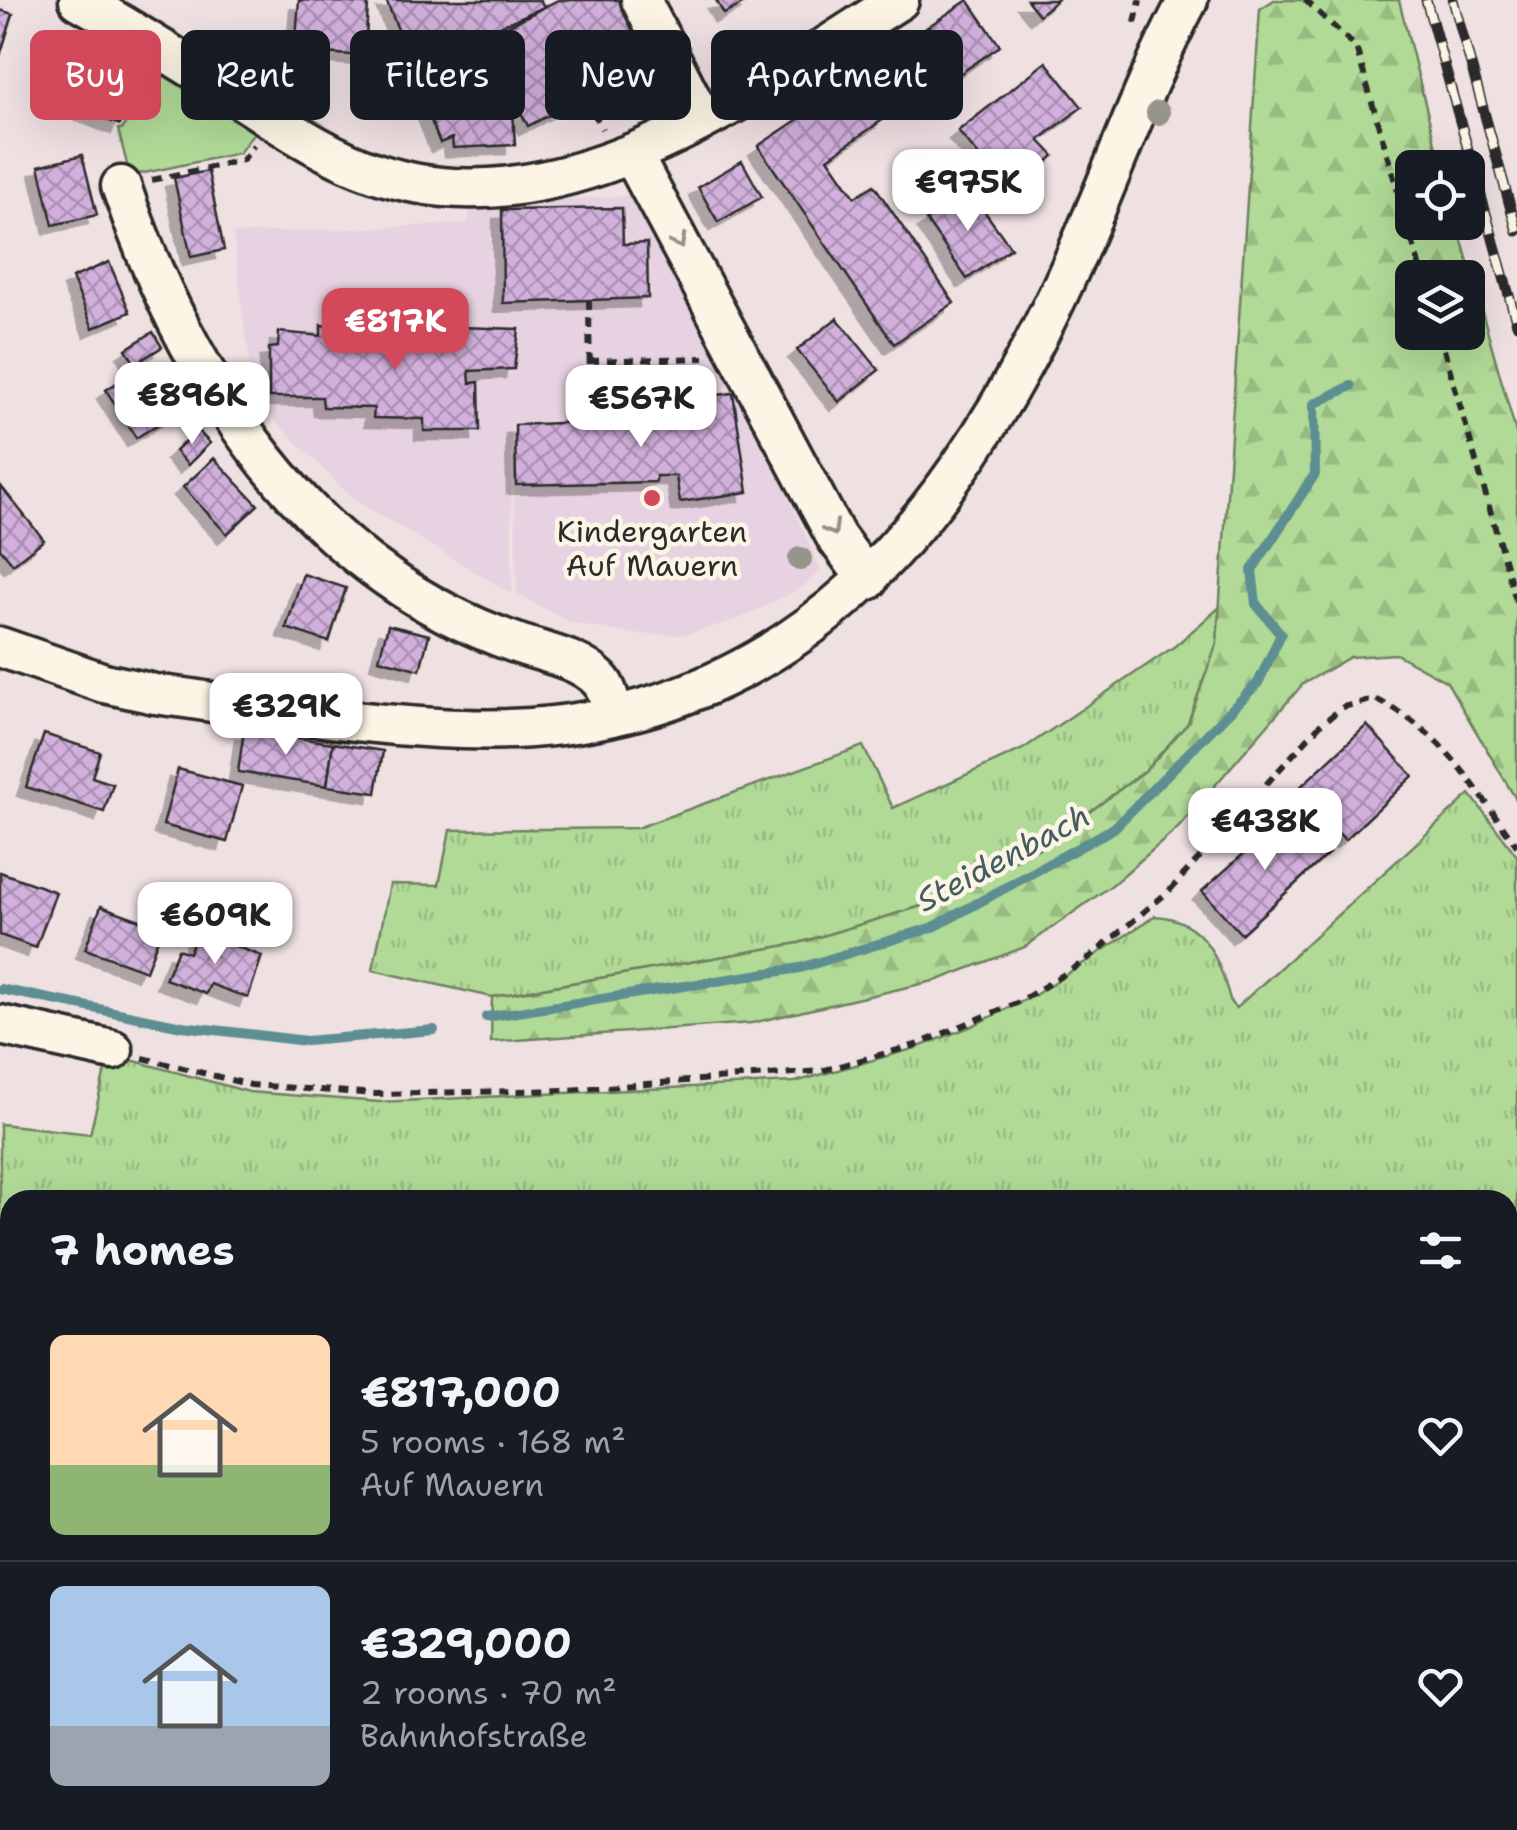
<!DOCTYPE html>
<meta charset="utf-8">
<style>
:root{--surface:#171b24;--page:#20242c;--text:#f1f3f6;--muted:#9ea1a6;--line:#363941;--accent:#d1495b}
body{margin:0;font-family:"Shantell Sans",sans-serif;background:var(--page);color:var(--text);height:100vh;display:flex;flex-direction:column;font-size:38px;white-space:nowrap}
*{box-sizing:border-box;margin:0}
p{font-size:32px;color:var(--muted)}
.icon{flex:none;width:55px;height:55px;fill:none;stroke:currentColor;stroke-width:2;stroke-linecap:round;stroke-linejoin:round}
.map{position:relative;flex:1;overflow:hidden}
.side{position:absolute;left:0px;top:1190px;width:1518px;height:640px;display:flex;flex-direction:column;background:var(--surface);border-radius:30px 30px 0 0;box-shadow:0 10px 40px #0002}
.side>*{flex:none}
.guide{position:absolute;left:30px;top:30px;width:1000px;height:90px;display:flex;gap:20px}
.fabs{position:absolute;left:1395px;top:150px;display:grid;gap:20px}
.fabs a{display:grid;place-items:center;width:90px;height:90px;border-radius:15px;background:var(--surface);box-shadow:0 10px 40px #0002;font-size:50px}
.price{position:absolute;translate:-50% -85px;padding:0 22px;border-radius:20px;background:#fff;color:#222;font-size:32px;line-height:65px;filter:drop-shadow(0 2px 5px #0008)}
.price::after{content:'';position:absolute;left:50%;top:60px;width:30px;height:22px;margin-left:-15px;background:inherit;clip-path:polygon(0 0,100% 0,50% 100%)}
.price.current{background:var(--accent);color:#fff}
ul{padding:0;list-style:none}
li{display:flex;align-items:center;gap:30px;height:250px;padding:0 50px}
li+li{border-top:2px solid var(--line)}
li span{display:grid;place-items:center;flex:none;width:280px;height:200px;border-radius:15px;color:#555}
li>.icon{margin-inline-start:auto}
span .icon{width:120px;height:120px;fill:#fffc;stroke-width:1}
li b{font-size:42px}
h2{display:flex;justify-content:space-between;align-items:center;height:120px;padding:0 50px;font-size:42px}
.chip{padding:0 35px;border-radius:15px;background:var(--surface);box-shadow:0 10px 40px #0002;font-size:35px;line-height:90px}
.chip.current{background:var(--accent);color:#fff}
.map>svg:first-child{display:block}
</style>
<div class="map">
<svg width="1517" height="1830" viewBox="0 0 1517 1830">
<defs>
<pattern id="grass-tufts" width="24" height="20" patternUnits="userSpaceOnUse" patternTransform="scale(2.5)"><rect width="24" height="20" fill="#b1da97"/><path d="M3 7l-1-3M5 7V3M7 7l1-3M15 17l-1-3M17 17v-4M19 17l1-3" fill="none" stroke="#98bb82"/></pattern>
<pattern id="forest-firs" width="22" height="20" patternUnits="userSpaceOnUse" patternTransform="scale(2.5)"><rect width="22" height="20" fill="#b1da97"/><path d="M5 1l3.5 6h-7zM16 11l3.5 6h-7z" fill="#98bb82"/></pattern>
<pattern id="building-cross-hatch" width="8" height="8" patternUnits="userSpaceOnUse" patternTransform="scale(2.5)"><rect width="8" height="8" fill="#d2b0dc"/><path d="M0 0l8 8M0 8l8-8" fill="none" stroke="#ab8fb3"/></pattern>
<filter id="shadow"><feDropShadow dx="-9" dy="9" stdDeviation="0" flood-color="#0004"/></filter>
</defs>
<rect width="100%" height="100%" fill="#efe0e2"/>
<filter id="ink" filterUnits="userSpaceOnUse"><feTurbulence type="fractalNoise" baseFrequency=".01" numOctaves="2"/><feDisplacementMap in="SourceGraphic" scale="20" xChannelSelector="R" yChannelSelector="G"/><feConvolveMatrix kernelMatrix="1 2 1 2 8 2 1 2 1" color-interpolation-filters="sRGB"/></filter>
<g filter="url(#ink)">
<g fill="#e6d2e0">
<path d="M 640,195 L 738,386 L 662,396 L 663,415 L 511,423 L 512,594 L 352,498 L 254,399 L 233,234 L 467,224 L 473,204 Z"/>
<path d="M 740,388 L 821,571 L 803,587 L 739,619 L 683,635 L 630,634 L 572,623 L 517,594 L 513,425 L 665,416 L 665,399 Z"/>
</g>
<g fill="url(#grass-tufts)" stroke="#6e8261" stroke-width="2.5">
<path d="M 1220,607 L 1217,643 L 1188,723 L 1145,771 L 1042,847 L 925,905 L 799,943 L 492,997 L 373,970 L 390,884 L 439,885 L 450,830 L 637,828 L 863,746 L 893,808 L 1023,749 L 1175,646 Z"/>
<path d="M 1470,794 L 1517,856 L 1517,1456 L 1508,1463 L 1508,1200 L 10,1200 L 10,1820 L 88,1820 L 84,1830 L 0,1830 L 0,1124 L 90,1134 L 109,1054 L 249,1092 L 379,1102 L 795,1082 L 916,1048 L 972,1026 L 1035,995 L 1155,916 C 1206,919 1219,960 1231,1003 L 1236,1008 Z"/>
</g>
<path fill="url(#forest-firs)" stroke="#6e8261" stroke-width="2.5" fill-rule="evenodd" d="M 1274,0 L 1399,0 L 1441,167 L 1412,168 L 1412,222 L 1457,223 L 1517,436 L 1517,801 L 1447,682 L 1396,654 L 1350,657 L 1303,684 L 1178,828 L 1112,885 L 1025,947 L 938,980 L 752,1023 L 491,1042 L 492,997 L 799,943 L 925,905 L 1042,847 L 1145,771 L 1188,723 L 1217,643 L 1260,9 ZM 1412,278 L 1468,278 L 1468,332 L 1412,332 Z"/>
<path fill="#b1da97" stroke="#6e8261" stroke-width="2.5" d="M 106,27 L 261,123 L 239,153 L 130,176 L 118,129 L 123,129 L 146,66 L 125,55 L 127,49 L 102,41 Z"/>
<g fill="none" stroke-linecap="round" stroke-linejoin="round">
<g stroke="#5d8e91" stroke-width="10">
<path d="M 0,989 L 182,1026 L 306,1041 L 434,1030"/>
<path d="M 486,1017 L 800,968 L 934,927 L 1114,828 L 1258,683 L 1281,634 L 1256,604 L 1252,570 L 1315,474 L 1314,404 L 1351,386"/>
</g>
</g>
<g fill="url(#building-cross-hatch)" stroke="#2b2b2b" stroke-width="2.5" filter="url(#shadow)">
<path d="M 299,0 L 368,4 L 365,56 L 295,51 Z"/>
<path d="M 386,0 L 540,0 L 544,7 L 412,64 Z"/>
<path d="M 558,0 L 623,0 L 654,61 L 528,126 L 483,39 Z"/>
<path d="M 716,0 L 750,0 L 724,14 Z"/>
<path d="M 968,0 L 1000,46 L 935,91 L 902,44 Z"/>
<path d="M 1027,0 L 1057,0 L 1039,15 Z"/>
<path d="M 0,10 L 13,14 L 0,56 Z"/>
<path d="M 104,50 L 143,65 L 120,125 L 81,110 Z"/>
<path d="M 469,52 L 484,97 L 512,95 L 515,145 L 453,148 L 452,138 L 440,143 L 427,111 L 440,106 L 426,68 Z"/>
<path d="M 1046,62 L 1082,107 L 1039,140 L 1054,156 L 1011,194 L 958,131 Z"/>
<path d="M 857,80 L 884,119 L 828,158 L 855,197 L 874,185 L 954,303 L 894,344 L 758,146 Z"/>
<path d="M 82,155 L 97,215 L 53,225 L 39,166 Z"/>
<path d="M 742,161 L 762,197 L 718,222 L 698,187 Z"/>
<path d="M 208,171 L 224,250 L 191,257 L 174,178 Z"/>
<path d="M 969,190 L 1011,248 L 967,279 L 926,220 Z"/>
<path d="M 622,208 L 623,244 L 647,243 L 648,298 L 503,303 L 502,210 Z"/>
<path d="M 109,262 L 130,312 L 93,328 L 72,278 Z"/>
<path d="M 837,318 L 879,370 L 839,402 L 797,350 Z"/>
<path d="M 321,325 L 342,328 L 340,341 L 425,350 L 430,326 L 519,329 L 514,369 L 469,371 L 470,383 L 479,382 L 480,431 L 424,431 L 424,419 L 373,418 L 374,408 L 323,407 L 322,397 L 269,397 L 269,348 L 278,347 L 279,332 L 321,336 Z"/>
<path d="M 153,332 L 162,347 L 135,364 L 126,349 Z"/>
<path d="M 148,363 L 179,411 L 136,438 L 106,390 Z"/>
<path d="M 733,393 L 748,492 L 680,502 L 676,476 L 656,476 L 656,482 L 516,485 L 515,425 L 668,418 L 666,402 Z"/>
<path d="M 197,430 L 210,443 L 188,465 L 175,451 Z"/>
<path d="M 214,458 L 258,505 L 227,534 L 183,487 Z"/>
<path d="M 0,485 L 44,540 L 13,564 L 0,548 Z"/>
<path d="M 303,574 L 346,588 L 329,642 L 286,628 Z"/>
<path d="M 388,625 L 429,635 L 420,670 L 379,659 Z"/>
<path d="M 1367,725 L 1413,776 L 1345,840 L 1298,789 Z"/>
<path d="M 244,730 L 333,743 L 327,786 L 238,772 Z"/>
<path d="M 44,734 L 100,752 L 92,777 L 113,784 L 104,812 L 26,787 Z"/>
<path d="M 333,743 L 383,751 L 376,793 L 327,786 Z"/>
<path d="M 178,769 L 242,786 L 227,842 L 163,825 Z"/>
<path d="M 1290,812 L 1329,853 L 1241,934 L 1202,891 Z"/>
<path d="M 0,872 L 56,892 L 36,948 L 0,935 Z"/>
<path d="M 101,906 L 162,928 L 146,971 L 85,949 Z"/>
<path d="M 197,932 L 262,956 L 248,998 L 210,984 L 206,994 L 165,979 L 178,949 L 189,953 Z"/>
</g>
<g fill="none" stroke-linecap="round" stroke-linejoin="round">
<g stroke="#2b2b2b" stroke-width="45">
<g id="minor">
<path d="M 79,0 C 132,30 183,62 235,95 C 275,121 316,149 360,167 C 550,244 747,96 899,0"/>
<path d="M 641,0 L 702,120"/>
<path d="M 633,156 L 836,537 L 868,580"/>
<path d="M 121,186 C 171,334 257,486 387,577 C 426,605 471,627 516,643 C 543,653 578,658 599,679 C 608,688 610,702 613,714"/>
<path d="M 0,647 L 104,683 L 155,694 C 269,709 418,736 531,728 C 798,708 950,522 1057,297 C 1104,199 1137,96 1188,0"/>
<path d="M 0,1025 L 113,1050"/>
</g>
</g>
<g stroke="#2b2b2b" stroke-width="6" stroke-dasharray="10 8" stroke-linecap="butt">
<path d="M 1305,0 L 1356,47 L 1423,278"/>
<path d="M 1135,23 L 1140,0"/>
<path d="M 585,96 L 602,129"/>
<path d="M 152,180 L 243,160 L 254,145"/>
<path d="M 589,300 L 590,395"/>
<path d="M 1439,332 L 1517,604"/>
<path d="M 589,361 L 704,358"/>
<path d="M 579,395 L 580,422"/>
<path d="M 143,1058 L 251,1085 L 376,1094 L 567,1090 L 821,1071 L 916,1045 L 1019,1002 L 1084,962 L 1169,891 L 1320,725 L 1343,707 L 1375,699 C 1444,732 1473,786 1517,846"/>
<path d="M 1508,1472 L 1517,1466"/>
<path d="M 778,1830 L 821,1820"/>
</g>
<use href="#minor" stroke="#fcf5e5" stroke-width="38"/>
<g stroke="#2b2b2b" stroke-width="11">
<g id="rail">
<path d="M 1426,0 L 1517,324"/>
<path d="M 1453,0 L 1517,231"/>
</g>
</g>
<use href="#rail" stroke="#fcf5e5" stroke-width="8" stroke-dasharray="22" stroke-linecap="butt"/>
</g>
<g fill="#95958c">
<circle cx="1158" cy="113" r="12"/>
<circle cx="800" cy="559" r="12"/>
</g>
<defs><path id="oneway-chevron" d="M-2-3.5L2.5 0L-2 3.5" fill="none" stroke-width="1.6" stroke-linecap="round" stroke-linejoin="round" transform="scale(2.5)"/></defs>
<g stroke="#949088">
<use href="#oneway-chevron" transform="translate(679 242) rotate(62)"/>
<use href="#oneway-chevron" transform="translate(832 529) rotate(60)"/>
</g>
</g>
<circle fill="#d1495b" stroke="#fcf5e5" stroke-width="4" cx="652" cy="498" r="10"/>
<g text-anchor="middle" stroke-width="9" stroke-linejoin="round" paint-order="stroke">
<g font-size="30" fill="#2b2b2b" stroke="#fcf5e5">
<text x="652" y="542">Kindergarten<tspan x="652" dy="34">Auf Mauern</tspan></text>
</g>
<g font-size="32" font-style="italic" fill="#445d5e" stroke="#fcf5e5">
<text transform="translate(1003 858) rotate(-28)" y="11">Steidenbach</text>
</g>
</g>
</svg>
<div class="fabs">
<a><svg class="icon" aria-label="locate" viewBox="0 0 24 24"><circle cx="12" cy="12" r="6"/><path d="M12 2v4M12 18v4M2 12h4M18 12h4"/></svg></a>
<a><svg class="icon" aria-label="layers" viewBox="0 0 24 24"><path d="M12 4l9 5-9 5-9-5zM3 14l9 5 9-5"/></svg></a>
</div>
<b class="price" style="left:968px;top:234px">€975K</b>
<b class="price current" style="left:395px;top:373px">€817K</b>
<b class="price" style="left:192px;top:447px">€896K</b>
<b class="price" style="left:641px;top:450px">€567K</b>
<b class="price" style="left:286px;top:758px">€329K</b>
<b class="price" style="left:1265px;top:873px">€438K</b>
<b class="price" style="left:215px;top:967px">€609K</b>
<div class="guide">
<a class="chip current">Buy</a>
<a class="chip">Rent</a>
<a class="chip">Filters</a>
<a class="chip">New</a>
<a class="chip">Apartment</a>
</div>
<section class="side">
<h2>7 homes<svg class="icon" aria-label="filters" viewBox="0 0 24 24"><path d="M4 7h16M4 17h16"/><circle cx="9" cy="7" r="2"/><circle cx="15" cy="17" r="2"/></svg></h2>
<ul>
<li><span style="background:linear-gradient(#ffd9b3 65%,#8fb573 0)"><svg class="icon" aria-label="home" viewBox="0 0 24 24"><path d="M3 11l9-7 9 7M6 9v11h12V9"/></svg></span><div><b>€817,000</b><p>5 rooms · 168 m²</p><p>Auf Mauern</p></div><svg class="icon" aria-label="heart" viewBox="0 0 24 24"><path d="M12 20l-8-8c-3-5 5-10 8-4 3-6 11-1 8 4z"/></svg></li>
<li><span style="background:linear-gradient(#a9c7e8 70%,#9aa5b1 0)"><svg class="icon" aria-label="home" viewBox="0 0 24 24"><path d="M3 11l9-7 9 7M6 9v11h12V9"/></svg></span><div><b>€329,000</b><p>2 rooms · 70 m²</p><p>Bahnhofstraße</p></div><svg class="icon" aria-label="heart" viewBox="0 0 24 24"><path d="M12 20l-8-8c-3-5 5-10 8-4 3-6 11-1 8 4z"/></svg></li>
</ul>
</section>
</div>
